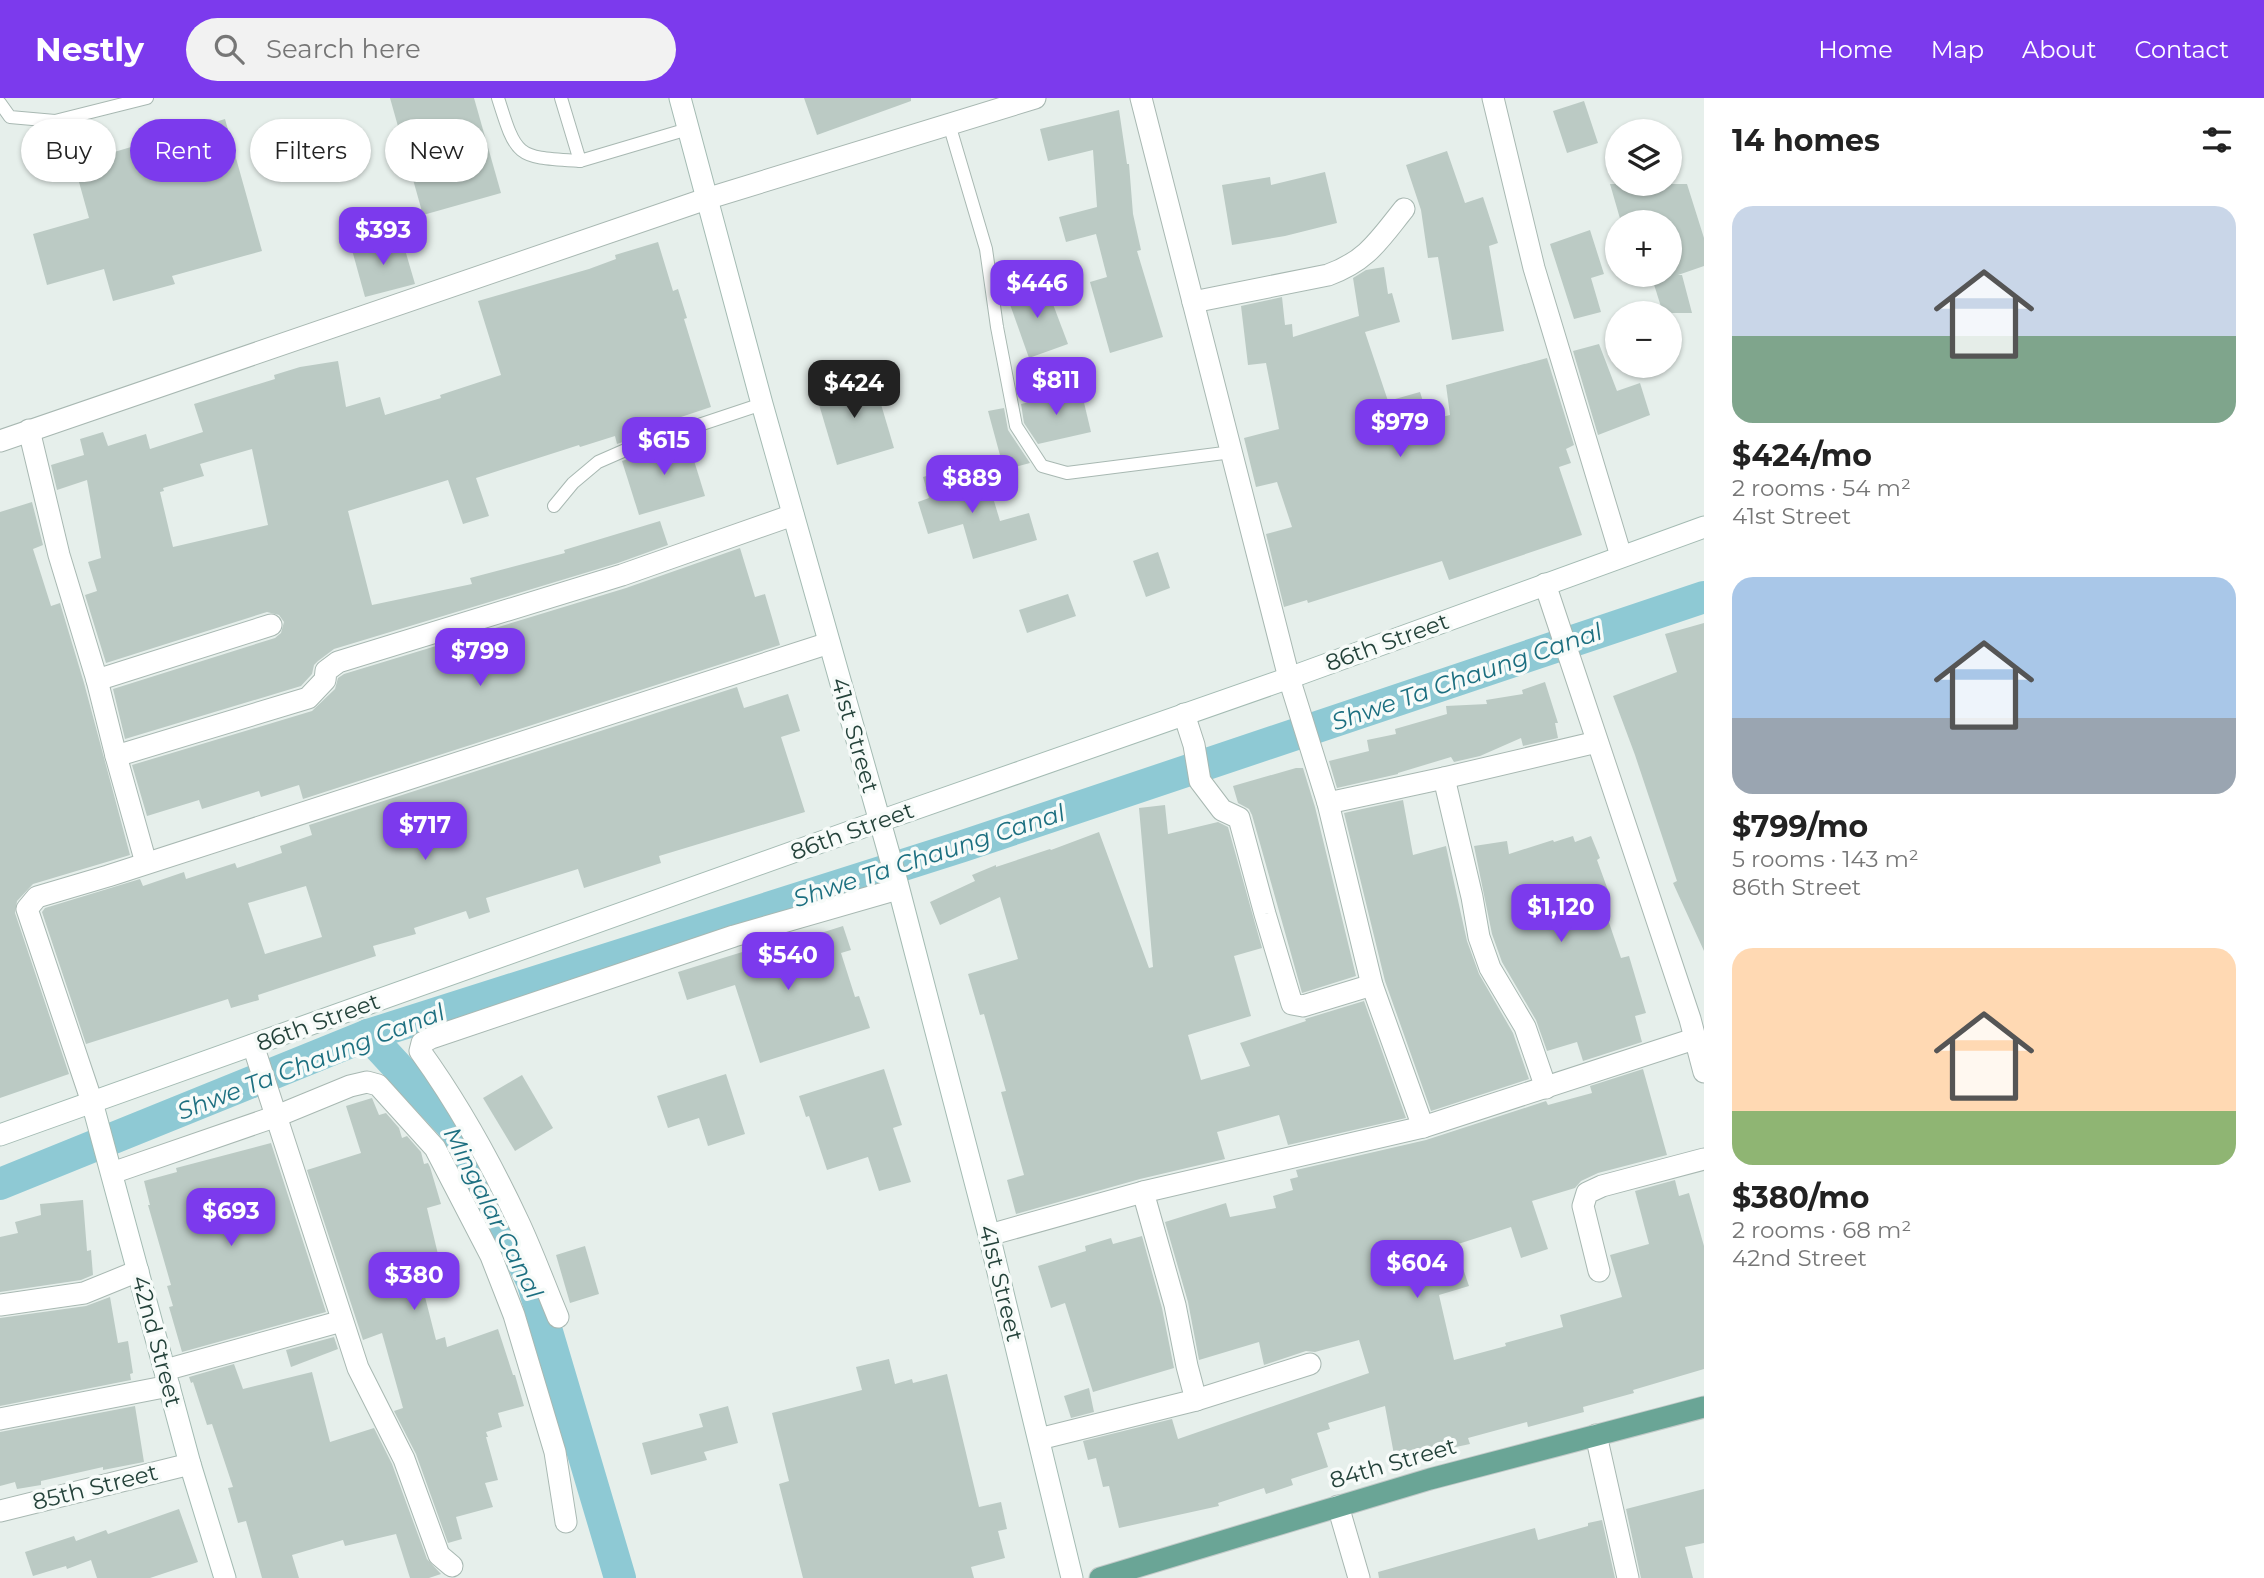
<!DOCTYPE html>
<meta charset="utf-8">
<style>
:root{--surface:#fff;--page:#f2f2f2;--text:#222;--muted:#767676;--accent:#7c3aed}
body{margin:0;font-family:Montserrat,sans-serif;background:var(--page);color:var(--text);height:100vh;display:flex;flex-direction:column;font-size:26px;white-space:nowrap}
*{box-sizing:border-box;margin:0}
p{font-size:23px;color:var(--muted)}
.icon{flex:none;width:38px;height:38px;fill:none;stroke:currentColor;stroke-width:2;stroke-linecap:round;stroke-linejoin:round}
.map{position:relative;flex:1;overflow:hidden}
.sheet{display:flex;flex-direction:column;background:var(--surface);width:560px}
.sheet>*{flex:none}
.hud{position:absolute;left:21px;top:21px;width:665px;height:63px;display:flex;gap:14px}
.controls{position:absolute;left:1605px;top:21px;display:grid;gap:14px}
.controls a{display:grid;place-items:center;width:77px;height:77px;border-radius:50%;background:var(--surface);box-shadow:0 2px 5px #0004;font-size:35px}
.price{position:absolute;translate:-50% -60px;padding:0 16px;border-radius:14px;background:var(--accent);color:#fff;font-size:23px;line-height:46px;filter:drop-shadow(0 2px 4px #0008)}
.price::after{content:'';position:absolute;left:50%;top:42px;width:21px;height:16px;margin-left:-10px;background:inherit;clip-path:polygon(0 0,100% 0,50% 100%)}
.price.selected{background:#222;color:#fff}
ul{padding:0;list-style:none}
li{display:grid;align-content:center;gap:14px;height:371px;padding:0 28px}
li span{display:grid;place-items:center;height:217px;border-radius:21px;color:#555}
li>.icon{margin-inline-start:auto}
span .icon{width:126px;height:126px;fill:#fffc;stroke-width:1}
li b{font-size:30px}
h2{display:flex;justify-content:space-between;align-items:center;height:84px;padding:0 28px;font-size:30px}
.chip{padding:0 24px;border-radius:32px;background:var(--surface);box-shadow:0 2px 5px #0004;font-size:24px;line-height:63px}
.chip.selected{background:var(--accent);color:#fff}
header{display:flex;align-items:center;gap:42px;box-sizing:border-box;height:98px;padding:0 35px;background:var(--accent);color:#fff}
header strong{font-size:33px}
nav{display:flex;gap:38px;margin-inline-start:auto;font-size:24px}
.search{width:490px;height:63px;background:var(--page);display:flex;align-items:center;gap:18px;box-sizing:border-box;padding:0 24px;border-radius:38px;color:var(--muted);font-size:26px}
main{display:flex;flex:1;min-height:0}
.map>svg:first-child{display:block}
</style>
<header>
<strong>Nestly</strong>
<div class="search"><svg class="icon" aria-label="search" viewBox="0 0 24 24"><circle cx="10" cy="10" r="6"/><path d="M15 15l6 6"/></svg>Search here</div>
<nav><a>Home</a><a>Map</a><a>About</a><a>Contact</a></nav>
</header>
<main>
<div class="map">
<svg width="1704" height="1480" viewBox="0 0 1704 1480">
<rect width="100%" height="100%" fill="#e6efeb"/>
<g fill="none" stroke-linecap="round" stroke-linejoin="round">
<g stroke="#8ec9d4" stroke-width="32">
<path d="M 368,937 L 455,1031 L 532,1183 L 620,1480"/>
<path d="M 0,1086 L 368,937 L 963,748 L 1704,499"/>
</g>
</g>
<g fill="#bbcac4" fill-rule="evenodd">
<path d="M 390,0 L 474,0 L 501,95 L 423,117 Z"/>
<path d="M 804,0 L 911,0 L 911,3 L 817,37 Z"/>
<path d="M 1584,3 L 1598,45 L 1567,55 L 1553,13 Z"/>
<path d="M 1119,12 L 1127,66 L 1129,66 L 1133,116 L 1141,152 L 1137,153 L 1163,239 L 1110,255 L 1090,184 L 1107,179 L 1096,136 L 1066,144 L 1059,119 L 1097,109 L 1093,52 L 1048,63 L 1040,31 Z"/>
<path d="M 225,21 L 262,153 L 172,178 L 175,186 L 113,203 L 104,171 L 47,187 L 33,136 L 89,120 L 74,66 Z"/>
<path d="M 1447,53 L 1465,105 L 1483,99 L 1498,145 L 1489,148 L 1504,233 L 1452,242 L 1438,159 L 1428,160 L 1421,112 L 1406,67 Z"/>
<path d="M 1325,74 L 1337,125 L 1285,138 L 1232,147 L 1222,87 L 1270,79 L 1271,87 Z"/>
<path d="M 1610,86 L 1687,86 L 1704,140 L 1704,168 L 1678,177 L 1682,177 L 1692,215 L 1663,215 L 1651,177 L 1670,177 L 1670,124 L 1621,124 Z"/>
<path d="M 1590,132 L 1604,176 L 1591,180 L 1601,214 L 1574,221 L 1550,146 Z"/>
<path d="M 401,138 L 415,186 L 365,199 L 352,152 Z"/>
<path d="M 658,144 L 673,193 L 678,191 L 687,220 L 684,221 L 711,309 L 681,319 L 682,323 L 617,346 L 615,338 L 580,349 L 579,347 L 476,380 L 489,418 L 463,426 L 448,382 L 348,413 L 372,507 L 472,486 L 470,480 L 565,455 L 564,452 L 660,423 L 668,447 L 618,465 L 334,551 L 318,563 L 314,567 L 312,576 L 301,588 L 125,641 L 113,591 L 275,540 L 281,535 L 284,524 L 279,517 L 267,514 L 106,565 L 85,497 L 97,493 L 88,464 L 101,460 L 87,382 L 57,392 L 51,367 L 84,357 L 80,341 L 103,334 L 108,348 L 146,336 L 150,351 L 203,334 L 194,306 L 275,281 L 274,277 L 300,269 L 338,263 L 346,309 L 380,299 L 385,317 L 441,300 L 440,297 L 501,277 L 478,203 L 589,171 L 616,161 L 615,157 ZM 252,351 L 268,427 L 173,449 L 160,394 L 164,393 L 163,390 L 204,378 L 200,366 Z"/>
<path d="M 1384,169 L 1388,196 L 1392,195 L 1400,224 L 1365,234 L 1388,303 L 1420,294 L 1429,322 L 1450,317 L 1446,287 L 1547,260 L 1574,347 L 1566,351 L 1571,365 L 1559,369 L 1582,437 L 1449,482 L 1442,463 L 1308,505 L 1307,502 L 1284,509 L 1266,436 L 1292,429 L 1277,384 L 1256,389 L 1244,340 L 1279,331 L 1266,265 L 1248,267 L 1241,208 L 1282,199 L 1285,227 L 1292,226 L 1293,239 L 1359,218 L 1353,180 L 1366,172 Z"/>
<path d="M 1045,185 L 1068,246 L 1029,260 L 1007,198 Z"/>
<path d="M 1599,246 L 1617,293 L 1640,285 L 1650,317 L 1598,337 L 1573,253 Z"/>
<path d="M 872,276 L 894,350 L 837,367 L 815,293 Z"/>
<path d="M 1081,292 L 1091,334 L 1038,346 L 1024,325 L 1021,306 Z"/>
<path d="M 1004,310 L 1008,332 L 1030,365 L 1004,372 L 988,313 Z"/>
<path d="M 687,340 L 705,398 L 639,417 L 622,363 Z"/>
<path d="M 954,370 L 961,392 L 988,383 L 1000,423 L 1029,415 L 1037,442 L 973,461 L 963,426 L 928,436 L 918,404 L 929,400 L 923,379 Z"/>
<path d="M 32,404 L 43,447 L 33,451 L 51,508 L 60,505 L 84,585 L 130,757 L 33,786 L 17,803 L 15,815 L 69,976 L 0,1000 L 0,414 Z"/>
<path d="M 740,450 L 755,499 L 765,496 L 780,547 L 303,701 L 299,687 L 261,699 L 259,693 L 202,711 L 199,702 L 147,718 L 132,667 L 312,613 L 335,591 L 338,580 L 344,576 L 626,490 Z"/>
<path d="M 1158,454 L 1170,490 L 1146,499 L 1133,463 Z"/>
<path d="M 1068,496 L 1076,518 L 1027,535 L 1019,512 Z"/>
<path d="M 1704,525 L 1704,853 L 1673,785 L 1677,783 L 1635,657 L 1613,598 L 1677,574 L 1665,536 Z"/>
<path d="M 1545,584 L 1558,625 L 1555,625 L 1558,640 L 1523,648 L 1521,640 L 1480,658 L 1454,664 L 1451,659 L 1398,675 L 1398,676 L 1337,690 L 1329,663 L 1369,653 L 1367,642 L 1396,636 L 1395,631 L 1447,616 L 1446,608 L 1487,606 L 1486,602 L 1523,596 L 1522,592 Z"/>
<path d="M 737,589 L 744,610 L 788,596 L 800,633 L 781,639 L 805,714 L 659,758 L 661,765 L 584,790 L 578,771 L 486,800 L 490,814 L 469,821 L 466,813 L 414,830 L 416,836 L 373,848 L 376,858 L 258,897 L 259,902 L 231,910 L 228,901 L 86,946 L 42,814 L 45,810 L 140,781 L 143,788 L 184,774 L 186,781 L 235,765 L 237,770 L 282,755 L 280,748 L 312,737 L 309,727 ZM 306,788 L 322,839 L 265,856 L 248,805 Z"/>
<path d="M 1296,670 L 1303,670 L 1315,709 L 1356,878 L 1302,895 L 1252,717 L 1249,711 L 1238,705 L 1233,688 Z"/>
<path d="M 1403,702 L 1413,757 L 1446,748 L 1467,843 L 1479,876 L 1513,935 L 1529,981 L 1431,1013 L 1385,883 L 1344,715 Z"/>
<path d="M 1165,707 L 1168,736 L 1218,724 L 1228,729 L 1262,850 L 1234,858 L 1251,918 L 1188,937 L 1201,982 L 1250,968 L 1240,945 L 1306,923 L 1305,921 L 1364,903 L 1406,1020 L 1288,1047 L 1279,1017 L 1217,1034 L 1225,1061 L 1140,1081 L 1016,1116 L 1007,1082 L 1024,1077 L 1001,994 L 1006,993 L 984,916 L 980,917 L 968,876 L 1018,861 L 1000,799 L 940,827 L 930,804 L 975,783 L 972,777 L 996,767 L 996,769 L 1050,751 L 1051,752 L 1099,734 L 1149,870 L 1153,869 L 1139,710 Z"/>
<path d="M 1573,738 L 1575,744 L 1591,738 L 1600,760 L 1597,762 L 1609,795 L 1600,798 L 1621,860 L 1629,858 L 1646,915 L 1635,918 L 1642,944 L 1583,963 L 1577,944 L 1547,953 L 1536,922 L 1502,864 L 1492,836 L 1474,748 L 1507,743 L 1509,756 L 1553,742 L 1554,744 Z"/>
<path d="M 843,828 L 851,852 L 841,855 L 855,899 L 859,898 L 870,930 L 760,965 L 735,887 L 687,902 L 678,874 L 768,846 L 770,851 Z"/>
<path d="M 884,971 L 902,1027 L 893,1030 L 911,1084 L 879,1093 L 868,1059 L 827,1072 L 809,1018 L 806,1019 L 799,998 Z"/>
<path d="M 1643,971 L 1667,1057 L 1598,1075 L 1581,1083 L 1575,1090 L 1532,1103 L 1548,1151 L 1521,1160 L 1511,1129 L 1455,1147 L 1469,1188 L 1439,1197 L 1454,1262 L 1506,1248 L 1505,1245 L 1563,1229 L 1560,1217 L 1622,1199 L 1610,1157 L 1649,1146 L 1635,1093 L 1675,1082 L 1679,1098 L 1689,1095 L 1704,1148 L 1704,1271 L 1633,1292 L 1634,1295 L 1583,1309 L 1584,1314 L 1528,1329 L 1527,1324 L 1468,1340 L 1470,1346 L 1395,1362 L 1385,1308 L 1328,1325 L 1330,1331 L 1317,1335 L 1328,1369 L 1291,1381 L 1293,1387 L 1266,1396 L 1264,1390 L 1218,1405 L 1219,1408 L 1119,1430 L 1109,1388 L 1103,1389 L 1096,1360 L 1088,1362 L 1083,1343 L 1172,1321 L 1178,1341 L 1369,1275 L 1359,1242 L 1315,1254 L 1306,1253 L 1264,1267 L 1259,1244 L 1199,1262 L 1188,1204 L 1165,1124 L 1226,1105 L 1230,1119 L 1276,1110 L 1273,1098 L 1293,1092 L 1290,1081 L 1298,1079 L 1296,1072 L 1426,1042 L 1546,1003 L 1548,1007 L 1592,995 L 1590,988 Z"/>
<path d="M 726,976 L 745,1036 L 708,1048 L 699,1020 L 668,1030 L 657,998 Z"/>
<path d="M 522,977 L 553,1030 L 515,1053 L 483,1000 Z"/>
<path d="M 372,1000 L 379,1017 L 386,1015 L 399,1030 L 402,1040 L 407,1038 L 421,1054 L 424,1066 L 428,1065 L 430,1069 L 441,1106 L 427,1110 L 446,1190 L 424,1195 L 436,1242 L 445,1239 L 447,1249 L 498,1231 L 513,1277 L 515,1277 L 524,1308 L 498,1315 L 502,1329 L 486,1334 L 488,1339 L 486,1339 L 498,1382 L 485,1385 L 493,1409 L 456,1419 L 462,1441 L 448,1445 L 416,1356 L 394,1313 L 403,1310 L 382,1235 L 363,1242 L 307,1072 L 361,1055 L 346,1008 Z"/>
<path d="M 271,1045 L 326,1214 L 182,1254 L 169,1209 L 173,1208 L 167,1188 L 171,1187 L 148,1107 L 150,1107 L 144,1083 L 177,1074 L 176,1070 Z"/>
<path d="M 83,1102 L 87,1153 L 91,1152 L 93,1177 L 81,1182 L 0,1194 L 0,1139 L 18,1135 L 15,1124 L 41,1117 L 40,1106 Z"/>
<path d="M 1142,1138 L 1162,1210 L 1174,1270 L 1093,1294 L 1065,1205 L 1051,1210 L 1038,1168 L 1086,1153 L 1085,1148 L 1111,1140 L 1113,1146 Z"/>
<path d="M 585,1148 L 599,1196 L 570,1205 L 556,1157 Z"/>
<path d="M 110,1199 L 118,1245 L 128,1243 L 133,1275 L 130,1276 L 131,1282 L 0,1308 L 0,1220 L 86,1208 Z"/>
<path d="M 334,1239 L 338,1251 L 291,1269 L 286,1252 Z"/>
<path d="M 889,1261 L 895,1286 L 912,1281 L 913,1285 L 947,1276 L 979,1409 L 1001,1404 L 1007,1431 L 998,1433 L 1005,1460 L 971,1469 L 974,1480 L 803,1480 L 779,1386 L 789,1383 L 772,1315 L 862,1292 L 856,1269 Z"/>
<path d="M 234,1266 L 243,1291 L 312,1274 L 330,1344 L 374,1330 L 392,1366 L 427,1461 L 441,1476 L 429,1480 L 410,1480 L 396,1436 L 345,1448 L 343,1442 L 292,1457 L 299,1480 L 262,1480 L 246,1423 L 238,1425 L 228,1390 L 233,1389 L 212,1326 L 207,1327 L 193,1284 L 191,1285 L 189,1279 Z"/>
<path d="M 1089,1290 L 1094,1314 L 1071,1320 L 1064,1298 Z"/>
<path d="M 135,1308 L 144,1364 L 103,1372 L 103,1369 L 41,1383 L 41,1387 L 17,1391 L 15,1384 L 0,1388 L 0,1334 Z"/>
<path d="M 728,1308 L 738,1345 L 704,1354 L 707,1362 L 651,1377 L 642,1345 L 703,1329 L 699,1316 Z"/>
<path d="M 1704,1391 L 1704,1445 L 1685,1449 L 1693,1480 L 1641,1480 L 1626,1411 Z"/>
<path d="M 179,1411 L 198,1464 L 150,1480 L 97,1480 L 91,1462 L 67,1471 L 66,1468 L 33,1478 L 25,1454 L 74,1438 L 76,1443 L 106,1432 L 108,1436 Z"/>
<path d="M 1602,1422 L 1615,1480 L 1379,1480 L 1378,1474 L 1535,1430 L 1538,1442 L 1588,1428 L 1588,1425 Z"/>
</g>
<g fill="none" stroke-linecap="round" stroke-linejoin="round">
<g stroke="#a8b8b2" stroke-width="14">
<g id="lane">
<path d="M 498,0 C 517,61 517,59 580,63"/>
<path d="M 561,0 L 580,63 L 688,31"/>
<path d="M 0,5 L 10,19 L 55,23 L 147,0"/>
<path d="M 949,26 L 986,151 L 997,229 L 1016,328 L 1042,368 L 1067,375 L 1232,354"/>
<path d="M 554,408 L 573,385 L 598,364 L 630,350 L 762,306"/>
</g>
</g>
<g stroke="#a8b8b2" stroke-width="23">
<g id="street">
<path d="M 1141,0 L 1289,580 L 1328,705 L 1372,887 L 1423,1029"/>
<path d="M 1493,0 L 1534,170 L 1621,458"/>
<path d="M 1193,204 L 1328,177 C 1367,163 1379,142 1404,111"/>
<path d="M 29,332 L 59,457 L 97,582 L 116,658 L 146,765"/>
<path d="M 0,343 L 706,101 L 1035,0"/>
<path d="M 1545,486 L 1690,921 L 1704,974"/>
<path d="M 97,582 L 271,527"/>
<path d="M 1184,616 L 1194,647 L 1200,683 L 1222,712 L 1239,720 L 1265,816 L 1292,906 L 1303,908 L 1372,887"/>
<path d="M 116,658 L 308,600 L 325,582 L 326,573 L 338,564 L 622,477 L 793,417"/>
<path d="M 1444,680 L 1472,799 L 1479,839 L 1490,870 L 1525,929 L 1546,990"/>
<path d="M 1328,705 L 1444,680 L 1597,644"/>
<path d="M 253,947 L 358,1270 L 404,1361 L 439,1457 L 452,1468"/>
<path d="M 92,1004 L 27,811 L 37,799 L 108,778 L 829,545"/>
<path d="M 112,1075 L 277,1018 L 350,988 L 367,984 L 378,987 L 435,1050 L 491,1158 L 514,1217 L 555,1354 L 566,1424"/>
<path d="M 989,1137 L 1143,1094 L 1423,1029 L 1694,941"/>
<path d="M 1599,1173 L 1583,1108 L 1587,1095 L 1602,1088 L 1704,1061"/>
<path d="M 0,1207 L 84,1195 L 138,1173"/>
<path d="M 558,1219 C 545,1188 533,1155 519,1125 C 491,1065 459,1007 420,953 L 422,945 L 431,940 L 734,838 L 898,791"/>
<path d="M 165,1272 L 342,1223"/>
<path d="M 1196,1302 L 1310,1266"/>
<path d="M 0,1321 L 169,1288"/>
<path d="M 1596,1337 L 1628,1480"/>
<path d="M 1039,1341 L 1196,1302 L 1187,1268 L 1175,1207 L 1143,1094"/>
<path d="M 1338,1408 L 1359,1480"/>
<path d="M 0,1413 L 190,1366"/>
</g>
</g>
<g stroke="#a4bbb3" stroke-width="23">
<g id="secondary">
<path d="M 680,0 L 762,306 L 897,784 L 989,1137 L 1072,1480"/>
<path d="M 92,1004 L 190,1366 L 225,1480"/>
<path d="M 0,1037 L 880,723 L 1289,580 L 1704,429"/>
</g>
</g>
<g stroke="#c2cac8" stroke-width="23">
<path id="primary" d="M 1100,1480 L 1430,1381 L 1704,1309"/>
</g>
<use href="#lane" stroke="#fff" stroke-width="12"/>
<use href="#street" stroke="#fff" stroke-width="21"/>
<use href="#secondary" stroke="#fff" stroke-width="21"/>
<use href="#primary" stroke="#6aa596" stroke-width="21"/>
</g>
<g text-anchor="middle" stroke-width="7" stroke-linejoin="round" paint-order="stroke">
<g font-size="23" fill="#24423a" stroke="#f7fbf9">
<text transform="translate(1387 544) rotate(-20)" y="8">86th Street</text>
<text transform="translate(855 637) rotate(74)" y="8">41st Street</text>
<text transform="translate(852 733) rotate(-20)" y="8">86th Street</text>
<text transform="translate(318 924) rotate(-20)" y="8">86th Street</text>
<text transform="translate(1001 1185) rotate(76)" y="8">41st Street</text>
<text transform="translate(157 1243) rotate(75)" y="8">42nd Street</text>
<text transform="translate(1393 1365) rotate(-16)" y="8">84th Street</text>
<text transform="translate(95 1389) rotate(-14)" y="8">85th Street</text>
</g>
<g font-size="24" font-style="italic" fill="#1c6f80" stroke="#f7fbf9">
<text transform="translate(1467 579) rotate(-19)" y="8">Shwe Ta Chaung Canal</text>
<text transform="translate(929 758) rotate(-18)" y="8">Shwe Ta Chaung Canal</text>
<text transform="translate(311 964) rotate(-21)" y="8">Shwe Ta Chaung Canal</text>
<text transform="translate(493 1115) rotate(63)" y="8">Mingalar Canal</text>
</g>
</g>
</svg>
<div class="controls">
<a><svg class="icon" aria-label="layers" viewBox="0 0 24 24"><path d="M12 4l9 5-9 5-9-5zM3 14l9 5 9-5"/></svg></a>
<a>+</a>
<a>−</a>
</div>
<b class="price" style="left:383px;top:169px">$393</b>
<b class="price" style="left:1037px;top:222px">$446</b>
<b class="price" style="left:1056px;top:319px">$811</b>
<b class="price selected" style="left:854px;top:322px">$424</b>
<b class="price" style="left:1400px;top:361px">$979</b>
<b class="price" style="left:664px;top:379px">$615</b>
<b class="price" style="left:972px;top:417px">$889</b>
<b class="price" style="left:480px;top:590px">$799</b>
<b class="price" style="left:425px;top:764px">$717</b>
<b class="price" style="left:1561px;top:846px">$1,120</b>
<b class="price" style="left:788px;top:894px">$540</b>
<b class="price" style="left:231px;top:1150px">$693</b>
<b class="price" style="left:1417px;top:1202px">$604</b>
<b class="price" style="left:414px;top:1214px">$380</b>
<div class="hud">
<a class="chip">Buy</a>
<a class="chip selected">Rent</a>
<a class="chip">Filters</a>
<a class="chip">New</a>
</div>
</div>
<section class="sheet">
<h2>14 homes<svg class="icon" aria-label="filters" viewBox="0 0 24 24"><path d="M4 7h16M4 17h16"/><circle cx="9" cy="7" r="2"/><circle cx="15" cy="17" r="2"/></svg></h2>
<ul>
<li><span style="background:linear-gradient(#c9d6e8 60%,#7fa58c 0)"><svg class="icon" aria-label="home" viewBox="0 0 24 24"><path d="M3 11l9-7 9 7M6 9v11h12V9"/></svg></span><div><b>$424/mo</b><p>2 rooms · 54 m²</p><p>41st Street</p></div></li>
<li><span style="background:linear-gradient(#a9c7e8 65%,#9aa5b1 0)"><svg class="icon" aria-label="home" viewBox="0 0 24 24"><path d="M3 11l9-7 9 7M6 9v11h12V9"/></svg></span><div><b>$799/mo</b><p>5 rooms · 143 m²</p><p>86th Street</p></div></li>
<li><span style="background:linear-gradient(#ffd9b3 75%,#8fb573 0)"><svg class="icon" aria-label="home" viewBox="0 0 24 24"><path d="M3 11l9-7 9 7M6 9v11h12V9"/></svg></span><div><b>$380/mo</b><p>2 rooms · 68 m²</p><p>42nd Street</p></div></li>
</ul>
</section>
</main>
